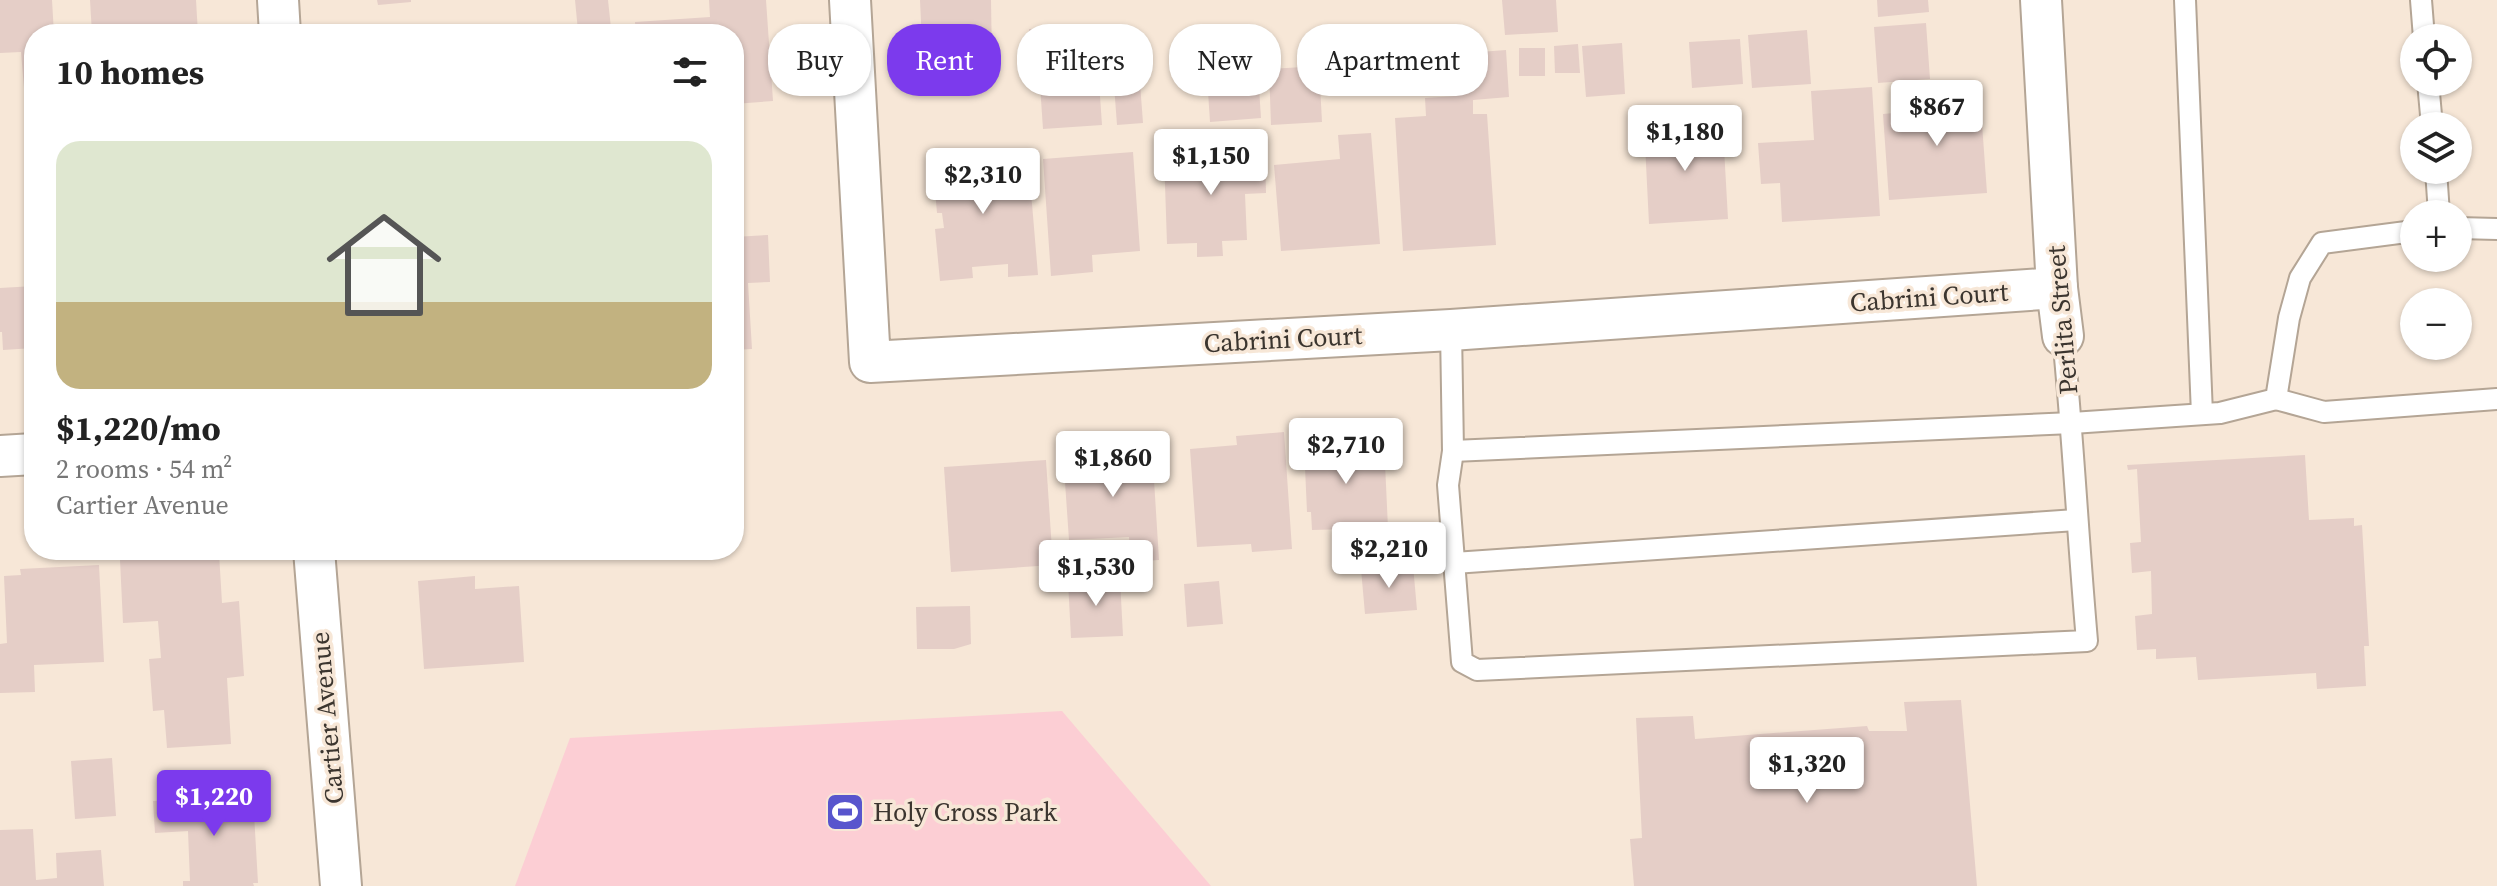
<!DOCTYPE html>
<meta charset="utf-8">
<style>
:root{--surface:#fff;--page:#f2f2f2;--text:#222;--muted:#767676;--accent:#7c3aed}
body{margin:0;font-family:"Source Serif 4",serif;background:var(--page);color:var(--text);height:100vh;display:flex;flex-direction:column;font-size:30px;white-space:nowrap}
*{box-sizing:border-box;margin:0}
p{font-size:26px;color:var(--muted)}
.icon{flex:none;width:44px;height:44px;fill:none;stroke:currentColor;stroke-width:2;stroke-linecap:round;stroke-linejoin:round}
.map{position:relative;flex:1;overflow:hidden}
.drawer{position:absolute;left:24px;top:24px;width:720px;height:536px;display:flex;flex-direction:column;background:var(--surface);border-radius:32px;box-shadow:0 2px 6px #0004}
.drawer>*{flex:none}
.banner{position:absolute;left:768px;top:24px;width:760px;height:72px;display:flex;gap:16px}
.buttons{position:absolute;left:2400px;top:24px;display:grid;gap:16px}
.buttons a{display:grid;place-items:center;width:72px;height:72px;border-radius:50%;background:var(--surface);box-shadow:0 2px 6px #0004;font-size:40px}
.price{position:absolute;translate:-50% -68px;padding:0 18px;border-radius:8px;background:#fff;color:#222;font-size:26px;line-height:52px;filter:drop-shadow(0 2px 4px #0008)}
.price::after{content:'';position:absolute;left:50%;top:48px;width:24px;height:18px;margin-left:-12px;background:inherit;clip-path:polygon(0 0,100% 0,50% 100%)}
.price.current{background:var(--accent);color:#fff}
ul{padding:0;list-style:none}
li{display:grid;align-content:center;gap:16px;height:424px;padding:0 32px}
li span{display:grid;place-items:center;height:248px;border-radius:24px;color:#555}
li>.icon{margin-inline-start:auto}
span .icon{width:144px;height:144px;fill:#fffc;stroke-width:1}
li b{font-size:34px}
h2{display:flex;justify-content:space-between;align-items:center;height:96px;padding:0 32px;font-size:34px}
.chip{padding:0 28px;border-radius:32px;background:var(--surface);box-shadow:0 2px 6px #0004;font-size:28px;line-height:72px}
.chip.current{background:var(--accent);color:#fff}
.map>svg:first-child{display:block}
</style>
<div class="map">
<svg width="2497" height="886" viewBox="0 0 2497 886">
<rect width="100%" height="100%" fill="#f7e7d7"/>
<path fill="#fcced4" d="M 1062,711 L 1211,886 L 515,886 L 570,738 Z"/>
<g fill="#e5cec7">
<path d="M 0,0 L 52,0 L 54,34 L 34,34 L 34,100 L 25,100 L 21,52 L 0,53 Z"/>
<path d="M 90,0 L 196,0 L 198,34 L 92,34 Z"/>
<path d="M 377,0 L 411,0 L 411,2 L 378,5 Z"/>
<path d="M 575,0 L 608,0 L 611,28 L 578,31 Z"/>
<path d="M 709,0 L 766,0 L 773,101 L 734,104 L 734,34 L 636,34 L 635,22 L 710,17 Z"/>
<path d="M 920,0 L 991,0 L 992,62 L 923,65 Z"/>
<path d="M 1502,0 L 1556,0 L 1558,32 L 1505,35 Z"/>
<path d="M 1877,0 L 1928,0 L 1929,12 L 1878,17 Z"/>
<path d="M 1926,23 L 1930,79 L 1878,83 L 1874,27 Z"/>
<path d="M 1066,28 L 1068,68 L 1031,70 L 1029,29 Z"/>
<path d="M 1807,30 L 1811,84 L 1752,88 L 1748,35 Z"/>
<path d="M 1740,39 L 1743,84 L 1692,88 L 1689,42 Z"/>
<path d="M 1622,43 L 1625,94 L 1586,97 L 1582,46 Z"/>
<path d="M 1578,44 L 1580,73 L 1555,73 L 1554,46 Z"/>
<rect x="1519" y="48" width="26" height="28"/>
<path d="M 1506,50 L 1509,97 L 1473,100 L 1473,114 L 1487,114 L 1496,245 L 1403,251 L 1395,118 L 1426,116 L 1425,98 L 1457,96 L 1454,54 Z"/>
<path d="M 1419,54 L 1419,79 L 1393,79 L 1392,55 Z"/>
<path d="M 1319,66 L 1322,122 L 1271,125 L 1269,69 Z"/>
<path d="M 1258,73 L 1261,118 L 1210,122 L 1207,76 Z"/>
<path d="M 1099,82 L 1102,125 L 1043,129 L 1040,85 Z"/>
<path d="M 1979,82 L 1987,193 L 1889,200 L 1883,114 L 1948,108 L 1946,84 Z"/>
<path d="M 1140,83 L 1143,123 L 1117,125 L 1114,85 Z"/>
<path d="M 1872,87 L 1880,216 L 1782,222 L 1780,183 L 1761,184 L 1758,143 L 1814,140 L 1811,91 Z"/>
<path d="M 30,115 L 34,115 L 34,149 L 32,149 Z"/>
<path d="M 1697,121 L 1697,132 L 1723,130 L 1728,219 L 1649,224 L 1644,124 Z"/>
<path d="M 1371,133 L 1380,244 L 1281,251 L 1274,165 L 1340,159 L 1338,135 Z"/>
<path d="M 1002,151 L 1004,170 L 1029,168 L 1038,275 L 1008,277 L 1008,264 L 972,267 L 973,278 L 940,281 L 935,229 L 944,228 L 942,213 L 937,213 L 932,156 Z"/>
<path d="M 1265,151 L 1266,193 L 1245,194 L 1247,240 L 1222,241 L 1223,256 L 1197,257 L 1197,243 L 1167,244 L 1164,155 Z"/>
<path d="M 1133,152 L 1140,251 L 1092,255 L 1093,272 L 1051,276 L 1043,159 Z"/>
<path d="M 768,235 L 770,282 L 748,283 L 752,349 L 734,350 L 734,237 Z"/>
<path d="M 34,286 L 34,348 L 3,350 L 2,332 L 0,332 L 0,288 Z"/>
<path d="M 1284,432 L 1292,549 L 1252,552 L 1251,544 L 1197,547 L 1190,449 L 1237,445 L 1236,436 Z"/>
<path d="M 1384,442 L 1388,528 L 1312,530 L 1311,512 L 1307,512 L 1304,445 Z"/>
<path d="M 1152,448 L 1159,560 L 1131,562 L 1129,537 L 1069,540 L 1063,453 Z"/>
<path d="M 2305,455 L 2309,520 L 2354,518 L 2354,526 L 2362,525 L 2369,646 L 2364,646 L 2366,686 L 2317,689 L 2316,673 L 2198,680 L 2196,657 L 2156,659 L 2156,649 L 2137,650 L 2135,616 L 2152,614 L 2151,571 L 2132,573 L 2130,543 L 2141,542 L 2137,469 L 2128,470 L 2127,465 Z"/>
<path d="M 1046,460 L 1053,565 L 951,572 L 944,467 Z"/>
<path d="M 219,553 L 222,603 L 239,601 L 244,676 L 227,678 L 231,744 L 167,748 L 164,710 L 153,711 L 149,659 L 161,658 L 158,621 L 123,623 L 120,560 Z"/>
<path d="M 99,565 L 104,662 L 34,665 L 35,692 L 0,693 L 0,644 L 7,643 L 4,576 L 21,575 L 20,569 Z"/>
<path d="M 1413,565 L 1417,610 L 1365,614 L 1361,569 Z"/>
<path d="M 475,576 L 475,589 L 519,586 L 524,662 L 424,669 L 418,581 Z"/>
<path d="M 1120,579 L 1123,636 L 1071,638 L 1068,581 Z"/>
<path d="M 1219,581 L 1223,624 L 1187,627 L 1184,584 Z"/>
<path d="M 970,606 L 971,644 L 954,649 L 917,649 L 916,607 Z"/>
<path d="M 1961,700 L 1977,886 L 1634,886 L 1630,839 L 1642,838 L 1636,718 L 1693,716 L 1695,739 L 1867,726 L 1869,731 L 1907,731 L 1904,702 Z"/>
<path d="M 112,758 L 116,816 L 75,819 L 71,761 Z"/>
<path d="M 253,796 L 258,883 L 253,883 L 254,886 L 183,886 L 183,881 L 190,881 L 188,831 L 155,833 L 153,801 Z"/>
<path d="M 33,829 L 36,880 L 57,878 L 56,853 L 101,850 L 104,886 L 0,886 L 0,830 Z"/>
</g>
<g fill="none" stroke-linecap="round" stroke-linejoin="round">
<g stroke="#b4a595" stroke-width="24">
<g id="lane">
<path d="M 2185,0 L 2202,414"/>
<path d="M 2421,0 L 2424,38"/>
<path d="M 2428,82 L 2432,126"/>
<path d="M 2436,170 L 2439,214"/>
<path d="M 2458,228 L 2497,229"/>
<path d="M 1451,330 L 1453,451 L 1448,485 L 1462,662 L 1477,670 L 2087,641 C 2078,539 2073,437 2063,336"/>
<path d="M 2276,399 L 2324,412 L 2497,399"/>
<path d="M 1453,451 L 2072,423 L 2220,413 L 2276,399 L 2289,318 L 2300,278 L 2322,243 L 2414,231"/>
<path d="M 1454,563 L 2076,520"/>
</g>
</g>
<g stroke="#b4a595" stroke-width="44">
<g id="street">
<path d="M 278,0 L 280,34"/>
<path d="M 850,0 L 870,362 L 1451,330 L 2057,288"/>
<path d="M 2041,0 L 2057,288 L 2063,336"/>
<path d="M 0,456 L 34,454"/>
<path d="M 314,550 L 341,886"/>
</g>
</g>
<use href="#lane" stroke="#fff" stroke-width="20"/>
<use href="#street" stroke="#fff" stroke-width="40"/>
</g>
<defs>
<g id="stadium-square" transform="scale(2)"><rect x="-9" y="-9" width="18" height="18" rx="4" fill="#5855cd" stroke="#f7e7d7"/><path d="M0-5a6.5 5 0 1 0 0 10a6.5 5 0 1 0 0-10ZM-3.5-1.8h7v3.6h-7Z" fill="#fff"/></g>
</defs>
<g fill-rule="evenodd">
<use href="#stadium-square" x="845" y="812"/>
</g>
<g text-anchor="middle" stroke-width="7" stroke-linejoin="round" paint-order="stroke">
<g font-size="26" fill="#3b352f" stroke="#f7e7d7">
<text transform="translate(1929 297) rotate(-4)" y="9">Cabrini Court</text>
<text transform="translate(2062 320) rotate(-95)" y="9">Perlita Street</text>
<text transform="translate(1283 339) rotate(-3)" y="9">Cabrini Court</text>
<text transform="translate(327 718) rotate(-95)" y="9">Cartier Avenue</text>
</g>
<g font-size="26" fill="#3b352f" stroke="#f7e7d7" text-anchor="start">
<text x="873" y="821">Holy Cross Park</text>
</g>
</g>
</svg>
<div class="buttons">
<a><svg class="icon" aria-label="locate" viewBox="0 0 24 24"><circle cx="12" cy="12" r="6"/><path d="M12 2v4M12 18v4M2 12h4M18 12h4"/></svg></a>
<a><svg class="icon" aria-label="layers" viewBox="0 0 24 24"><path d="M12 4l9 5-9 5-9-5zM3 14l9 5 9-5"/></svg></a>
<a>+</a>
<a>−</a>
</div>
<b class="price" style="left:1937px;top:148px">$867</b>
<b class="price" style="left:1685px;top:173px">$1,180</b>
<b class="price" style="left:1211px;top:197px">$1,150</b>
<b class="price" style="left:983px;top:216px">$2,310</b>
<b class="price" style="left:1346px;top:486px">$2,710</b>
<b class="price" style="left:1113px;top:499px">$1,860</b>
<b class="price" style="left:1389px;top:590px">$2,210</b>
<b class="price" style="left:1096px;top:608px">$1,530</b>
<b class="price" style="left:1807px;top:805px">$1,320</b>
<b class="price current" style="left:214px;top:838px">$1,220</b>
<div class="banner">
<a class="chip">Buy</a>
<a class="chip current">Rent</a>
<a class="chip">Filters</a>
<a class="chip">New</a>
<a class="chip">Apartment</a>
</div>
<section class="drawer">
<h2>10 homes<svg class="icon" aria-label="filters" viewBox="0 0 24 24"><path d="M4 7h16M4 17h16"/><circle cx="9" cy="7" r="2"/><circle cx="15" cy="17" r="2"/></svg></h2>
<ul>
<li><span style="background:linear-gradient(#dfe7d0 65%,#c2b280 0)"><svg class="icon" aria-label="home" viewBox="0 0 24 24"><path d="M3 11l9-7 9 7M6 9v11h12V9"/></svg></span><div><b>$1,220/mo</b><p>2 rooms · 54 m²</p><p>Cartier Avenue</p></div></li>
</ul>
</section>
</div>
